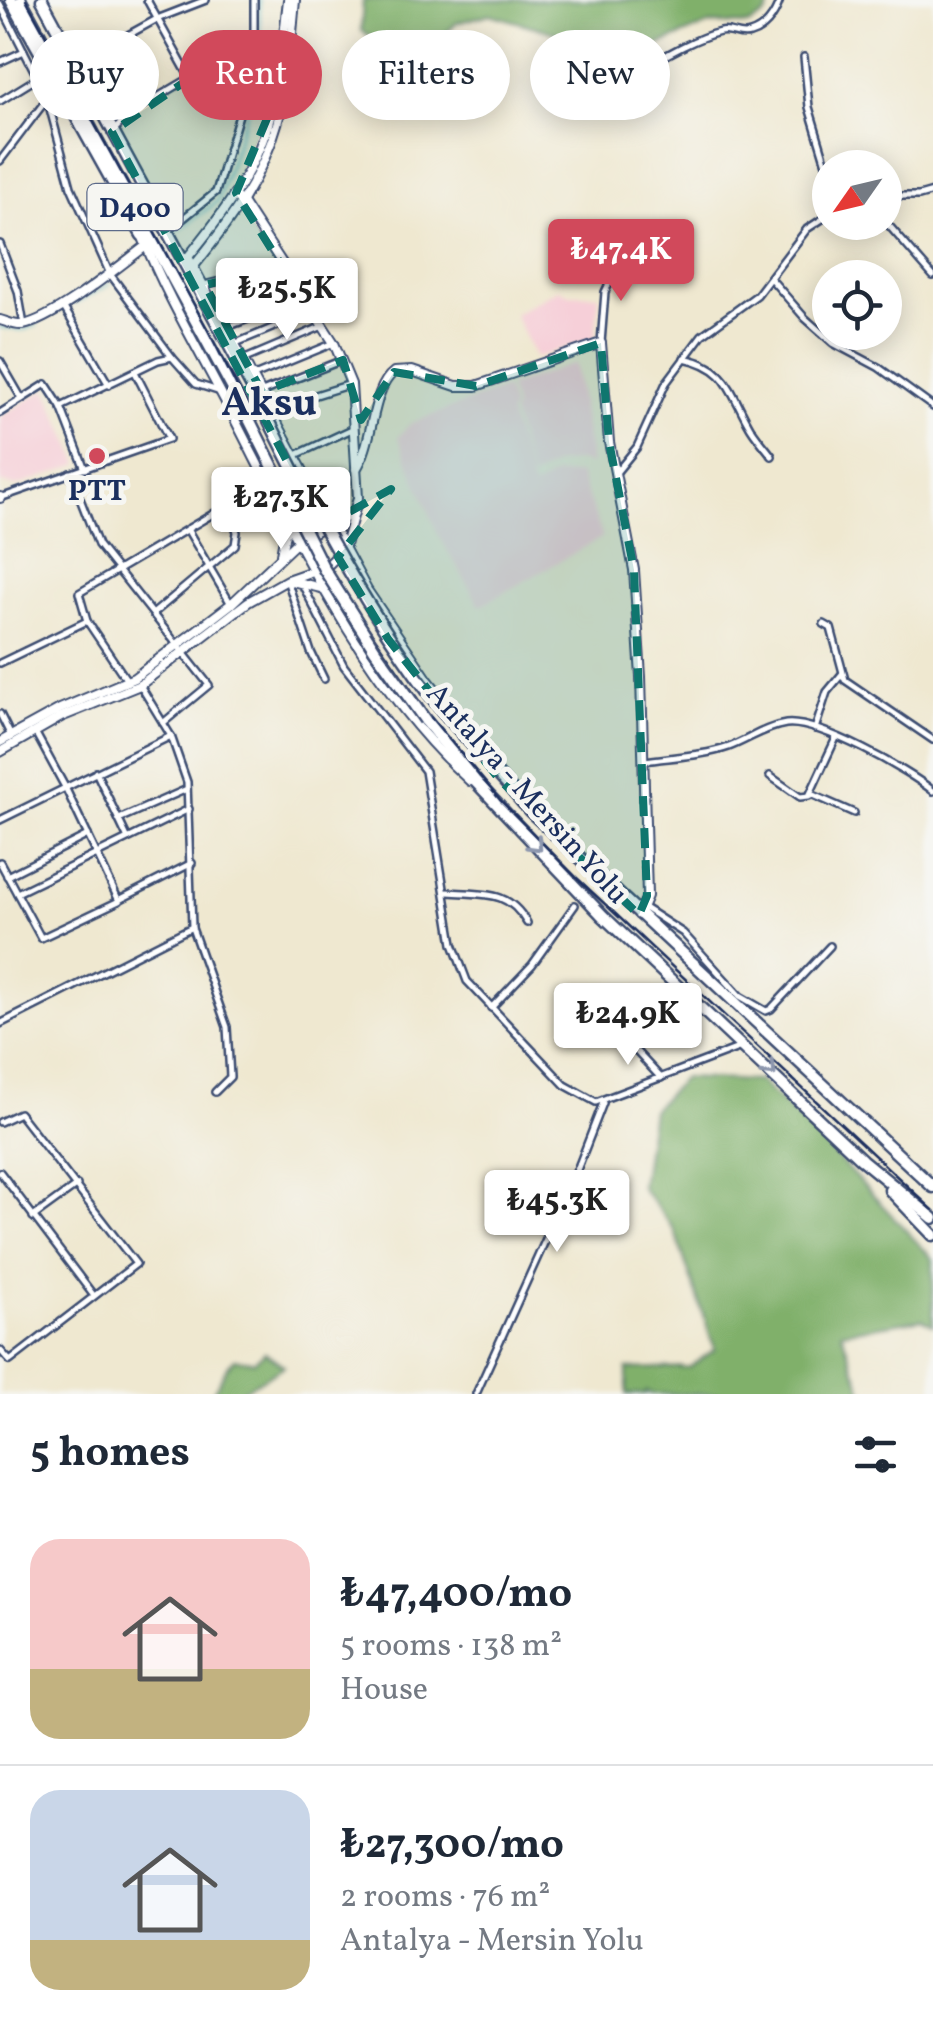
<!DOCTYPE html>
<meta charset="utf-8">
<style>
:root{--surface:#fff;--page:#f2f2f3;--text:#1f2937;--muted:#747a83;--line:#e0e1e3;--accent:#d1495b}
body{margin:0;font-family:Vollkorn,serif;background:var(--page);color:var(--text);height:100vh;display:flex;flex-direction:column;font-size:38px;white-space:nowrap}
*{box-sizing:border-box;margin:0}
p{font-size:32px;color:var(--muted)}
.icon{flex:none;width:55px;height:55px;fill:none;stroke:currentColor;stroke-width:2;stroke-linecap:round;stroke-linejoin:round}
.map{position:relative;height:1394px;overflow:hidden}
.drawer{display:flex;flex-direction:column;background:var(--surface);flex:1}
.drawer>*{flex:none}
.guide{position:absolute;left:30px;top:30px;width:875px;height:90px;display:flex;gap:20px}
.needle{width:65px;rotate:236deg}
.fabs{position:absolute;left:812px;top:150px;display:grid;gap:20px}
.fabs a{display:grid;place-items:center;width:90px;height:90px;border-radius:50%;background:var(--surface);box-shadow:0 5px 25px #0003;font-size:50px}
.price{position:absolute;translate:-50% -85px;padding:0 22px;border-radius:10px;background:#fff;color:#222;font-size:32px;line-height:65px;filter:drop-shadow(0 2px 5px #0008)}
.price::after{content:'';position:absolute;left:50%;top:60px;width:30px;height:22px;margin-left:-15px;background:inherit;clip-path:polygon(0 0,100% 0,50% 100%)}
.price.on{background:var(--accent);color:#fff}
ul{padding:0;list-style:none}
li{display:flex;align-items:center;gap:30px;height:250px;padding:0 30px}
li+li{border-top:2px solid var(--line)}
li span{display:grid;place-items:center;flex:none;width:280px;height:200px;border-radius:30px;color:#555}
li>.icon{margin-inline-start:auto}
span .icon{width:120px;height:120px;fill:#fffc;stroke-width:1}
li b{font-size:42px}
h2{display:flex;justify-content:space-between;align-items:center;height:120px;padding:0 30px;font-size:42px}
.pill{padding:0 35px;border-radius:45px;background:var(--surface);box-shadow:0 5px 25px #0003;font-size:35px;line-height:90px}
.pill.on{background:var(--accent);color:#fff}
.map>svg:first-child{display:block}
</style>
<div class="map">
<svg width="933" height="1394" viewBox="0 0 933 1394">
<rect width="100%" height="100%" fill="#f6f6f2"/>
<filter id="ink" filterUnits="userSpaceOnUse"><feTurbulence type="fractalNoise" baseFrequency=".01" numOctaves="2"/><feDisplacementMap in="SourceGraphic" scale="20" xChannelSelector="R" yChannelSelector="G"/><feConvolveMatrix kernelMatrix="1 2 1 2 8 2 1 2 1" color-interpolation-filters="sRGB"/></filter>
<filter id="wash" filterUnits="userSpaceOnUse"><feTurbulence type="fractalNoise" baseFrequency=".0048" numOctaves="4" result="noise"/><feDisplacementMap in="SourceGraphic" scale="40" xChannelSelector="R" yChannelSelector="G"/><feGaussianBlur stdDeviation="2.25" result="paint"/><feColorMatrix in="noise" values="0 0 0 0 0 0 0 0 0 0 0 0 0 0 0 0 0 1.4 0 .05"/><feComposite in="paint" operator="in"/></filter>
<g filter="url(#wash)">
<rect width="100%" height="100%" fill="#efe8d0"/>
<g fill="#f6cfd8">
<path d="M 558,289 L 570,294 L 599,295 L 595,338 L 535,358 L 514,314 Z"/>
<path d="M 575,363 L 591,465 L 579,461 L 556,464 L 531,479 L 512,413 L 515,409 L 508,387 Z"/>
<path d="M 506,388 L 512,410 L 509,414 L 533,488 L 554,475 L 579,474 L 603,537 L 480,606 L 438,534 L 398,437 L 411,423 Z"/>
<path d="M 46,389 L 80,464 L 17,486 L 0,483 L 0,417 Z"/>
</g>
<g fill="#80b06a" stroke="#4e7064" stroke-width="2.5">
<path d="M 363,0 L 771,0 L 767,14 L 748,25 L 710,24 L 642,52 L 611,54 L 601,46 L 490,14 L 457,23 L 428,49 L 395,49 L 361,31 Z"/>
<path d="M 683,1078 L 759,1081 L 812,1131 L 933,1259 L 933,1325 L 922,1319 L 841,1332 L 864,1394 L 651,1394 L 647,1391 L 646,1394 L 627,1394 L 627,1369 L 690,1367 L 715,1349 L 674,1229 L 641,1187 L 652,1110 Z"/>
<path d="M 265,1352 L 284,1366 L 237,1394 L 212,1394 L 227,1367 L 235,1359 L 254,1361 Z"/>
</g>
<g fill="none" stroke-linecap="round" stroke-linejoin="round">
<g stroke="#4ab7c6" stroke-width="2.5">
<path d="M 250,100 L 261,55 L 259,0"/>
<path d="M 179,230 L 218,201 L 248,108"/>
<path d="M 74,304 L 109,284"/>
<path d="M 0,327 L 22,330 L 37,325"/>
</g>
</g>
</g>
<g filter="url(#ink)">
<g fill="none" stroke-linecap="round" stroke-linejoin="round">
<g stroke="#3b4b6f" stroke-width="10">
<g id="street">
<path d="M 147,0 L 190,78"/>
<path d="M 0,4 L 46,94 L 71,187 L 110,274 L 172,357 L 196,384 L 218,391"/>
<path d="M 90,56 L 157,19 L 206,0"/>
<path d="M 804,57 L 809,107 L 830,177"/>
<path d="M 0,62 L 24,51"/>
<path d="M 628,77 C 655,62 691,39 720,32 C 731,29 739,38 750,34 C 766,29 775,15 780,0"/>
<path d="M 0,101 L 39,77"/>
<path d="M 112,132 L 134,111 L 190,78 L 225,96 L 273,109"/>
<path d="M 0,161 L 47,99"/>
<path d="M 885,196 L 919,196 L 933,192"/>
<path d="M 885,221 L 933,276"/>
<path d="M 169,230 L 216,192 L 254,64 L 254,0"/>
<path d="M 0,244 L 18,291 L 24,325"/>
<path d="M 771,279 L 805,318 L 833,343 L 878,367 L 933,407"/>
<path d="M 204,285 L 282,266"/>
<path d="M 63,306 L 109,385"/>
<path d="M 216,307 L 292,282"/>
<path d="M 227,327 L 304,298"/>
<path d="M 236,343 L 313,311"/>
<path d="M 601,343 L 605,292 L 620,261"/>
<path d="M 684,358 C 727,367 729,389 748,423 C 754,435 764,445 772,456"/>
<path d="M 245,359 L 323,326"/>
<path d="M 0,361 L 22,399"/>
<path d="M 254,376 L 334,343"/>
<path d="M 262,392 L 340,361"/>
<path d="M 0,413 L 46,384 L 61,407"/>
<path d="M 274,414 L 303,399 L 351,384"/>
<path d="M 296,455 L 352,429"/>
<path d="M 85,469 L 61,407 L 158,360 L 172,357"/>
<path d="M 70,473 L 98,545 L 209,685 L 163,723"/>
<path d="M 615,474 L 637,447 L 666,383 L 702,335 L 757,295 L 807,229 L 830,214"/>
<path d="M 0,498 L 169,439 L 135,372"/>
<path d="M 187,529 L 231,604"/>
<path d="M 287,580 L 311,652 L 324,679"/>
<path d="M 302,584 L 344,666 L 425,771 L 453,944 L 467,981 L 565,1085 L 596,1102 L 741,1047"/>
<path d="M 154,613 L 235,545 L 237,532 L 229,506"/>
<path d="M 824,624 L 831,628 L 845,680 L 933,740"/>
<path d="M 0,663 L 87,621"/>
<path d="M 128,682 L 87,621 L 79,593 L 267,482"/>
<path d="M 0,714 L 11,736"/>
<path d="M 815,729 L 827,692 L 842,674"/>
<path d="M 644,761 C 671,757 703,756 729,747 C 748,740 765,727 786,724 C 818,720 908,770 933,791"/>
<path d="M 96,772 L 127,837"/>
<path d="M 770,776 L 800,797 L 809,796 L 836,738"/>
<path d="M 811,794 L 854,813"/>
<path d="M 119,819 L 187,789"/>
<path d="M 0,820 L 171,736"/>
<path d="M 0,862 L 41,938 L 119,901 L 65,787 L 35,732"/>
<path d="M 7,876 L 88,835"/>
<path d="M 448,892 C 483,895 508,889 527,923"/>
<path d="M 17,893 L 189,809"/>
<path d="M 119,900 L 192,863"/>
<path d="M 643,907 L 683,933 L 740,996 L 766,1011 L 771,1009 L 830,946"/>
<path d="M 192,928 L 227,1027 L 230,1077 L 215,1092"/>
<path d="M 491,1008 L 532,965 L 575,905"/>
<path d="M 0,1024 L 192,927 L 187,782 L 171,736 L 140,685"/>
<path d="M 620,1034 L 661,1078"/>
<path d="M 0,1122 L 19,1113 L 136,1264 L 10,1361 L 0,1350"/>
<path d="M 0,1172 L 94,1296"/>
<path d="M 33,1217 L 77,1185"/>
<path d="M 476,1394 L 577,1170 L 603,1103"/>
</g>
</g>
<g stroke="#3b4b6f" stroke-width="12">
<g id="secondary">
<path d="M 288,0 C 283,41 280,84 268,124 C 253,174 221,217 188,257 L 367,590 L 428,680 L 490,758"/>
<path d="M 142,235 C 166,296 201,354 231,412 C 296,538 363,685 470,781"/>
<path d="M 194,266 C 229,223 262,178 277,124 C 289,84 291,41 295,0"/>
<path d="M 0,320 C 8,322 15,326 23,325 C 55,319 119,266 146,246"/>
<path d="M 356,469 C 374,443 371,389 394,372 L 412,371 L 456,386 L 476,386 L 601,343 L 609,442 L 634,570 L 641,677 L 647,896 L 639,915"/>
<path d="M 0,497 L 0,498"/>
<path d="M 281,554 L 285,533 L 282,519"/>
<path d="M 292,581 L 321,588"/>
<path d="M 0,742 L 60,709 L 134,678 L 231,604 L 297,542 L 330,522 L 352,516"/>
<path d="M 0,752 L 61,717 L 140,685 L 248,602 L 287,580 L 327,566 L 344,549 L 358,498 L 351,384 L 334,343 L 242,202 L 234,196"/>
</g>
</g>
<g stroke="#3b4b6f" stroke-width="15">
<g id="highway">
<path d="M 11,0 L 142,235"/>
<path d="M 21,0 L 247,415"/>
<path d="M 42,0 L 262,406"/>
<path d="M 440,708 L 530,811 L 933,1187"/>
<path d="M 425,720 L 475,781 L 603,916 L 862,1160 L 933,1218"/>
<path d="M 890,1190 L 933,1235"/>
</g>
</g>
<use href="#street" stroke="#fff" stroke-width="5"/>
<use href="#secondary" stroke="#fff" stroke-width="8"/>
<use href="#highway" stroke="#fff" stroke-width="10"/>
<path stroke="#1b2f5e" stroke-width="2.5" d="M 26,0 L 207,328 L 318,548 L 344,593 L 429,715 L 500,800 L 576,877 L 933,1210"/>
<g stroke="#3b4b6f" stroke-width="15" stroke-linecap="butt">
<g id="highway-bridge">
<path d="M 262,406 C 314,513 368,614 440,708"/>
<path d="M 247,415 L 324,569 L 375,650 L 425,720"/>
</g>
</g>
<use href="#highway-bridge" stroke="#fff" stroke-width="10"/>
</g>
<defs><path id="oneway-chevron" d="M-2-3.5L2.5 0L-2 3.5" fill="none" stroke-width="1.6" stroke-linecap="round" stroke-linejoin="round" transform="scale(2.5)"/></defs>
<g stroke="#8d97ae">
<use href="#oneway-chevron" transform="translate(536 845) rotate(46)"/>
<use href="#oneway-chevron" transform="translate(770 1070) rotate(44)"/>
</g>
</g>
<path fill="#0f766e" fill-opacity="0.2" stroke="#0f766e" stroke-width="8" stroke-dasharray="20 12" stroke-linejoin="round" d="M 190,78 L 271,109 L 236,193 L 282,266 L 205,285 L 262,392 L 343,360 L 361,420 L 394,372 L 476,386 L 601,343 L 609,442 L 634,570 L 647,896 L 639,915 L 499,779 L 388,639 L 338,557 L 391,489 L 322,527 L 112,132 Z"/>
<circle fill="#d1495b" stroke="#f6f6f2" stroke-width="4" cx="97" cy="456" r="10"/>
<g text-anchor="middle" stroke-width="10" stroke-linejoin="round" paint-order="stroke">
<rect fill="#f6f6f2" stroke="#5d6b8a" stroke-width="2.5" x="87.5" y="184" width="95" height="46" rx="8"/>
<g font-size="28" font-weight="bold" fill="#1b2f5e">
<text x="135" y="217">D400</text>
</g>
<g font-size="30" font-weight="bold" fill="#1b2f5e" stroke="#f6f6f2">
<text x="97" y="500">PTT</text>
</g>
<g font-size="30" fill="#1b2f5e" stroke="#f6f6f2">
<text transform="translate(528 793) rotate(48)" y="10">Antalya - Mersin Yolu</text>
</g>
<g font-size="40" font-weight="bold" fill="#1b2f5e" stroke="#f6f6f2">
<text x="269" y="415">Aksu</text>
</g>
</g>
</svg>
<div class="fabs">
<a><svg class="needle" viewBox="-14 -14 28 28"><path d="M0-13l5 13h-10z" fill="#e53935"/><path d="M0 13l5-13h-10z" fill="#747a83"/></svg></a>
<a><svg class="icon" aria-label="locate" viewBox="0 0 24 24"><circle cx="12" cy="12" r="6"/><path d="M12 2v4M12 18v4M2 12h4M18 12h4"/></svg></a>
</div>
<b class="price on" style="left:621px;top:304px">₺47.4K</b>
<b class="price" style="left:287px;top:343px">₺25.5K</b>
<b class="price" style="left:281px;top:552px">₺27.3K</b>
<b class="price" style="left:628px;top:1068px">₺24.9K</b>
<b class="price" style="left:557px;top:1255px">₺45.3K</b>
<div class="guide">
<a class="pill">Buy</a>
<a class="pill on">Rent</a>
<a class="pill">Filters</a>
<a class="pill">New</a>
</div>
</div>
<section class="drawer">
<h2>5 homes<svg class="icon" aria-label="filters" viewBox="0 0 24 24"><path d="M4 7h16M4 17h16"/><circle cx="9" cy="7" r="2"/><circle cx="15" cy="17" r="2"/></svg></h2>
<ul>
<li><span style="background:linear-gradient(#f6c9c9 65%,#c2b280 0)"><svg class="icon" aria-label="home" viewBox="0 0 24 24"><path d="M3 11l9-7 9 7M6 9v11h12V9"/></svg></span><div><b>₺47,400/mo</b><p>5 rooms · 138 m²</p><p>House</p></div></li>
<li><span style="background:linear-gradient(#c9d6e8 75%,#c2b280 0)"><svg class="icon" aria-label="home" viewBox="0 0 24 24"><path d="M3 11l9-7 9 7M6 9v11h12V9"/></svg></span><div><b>₺27,300/mo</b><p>2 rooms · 76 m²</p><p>Antalya - Mersin Yolu</p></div></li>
</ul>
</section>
